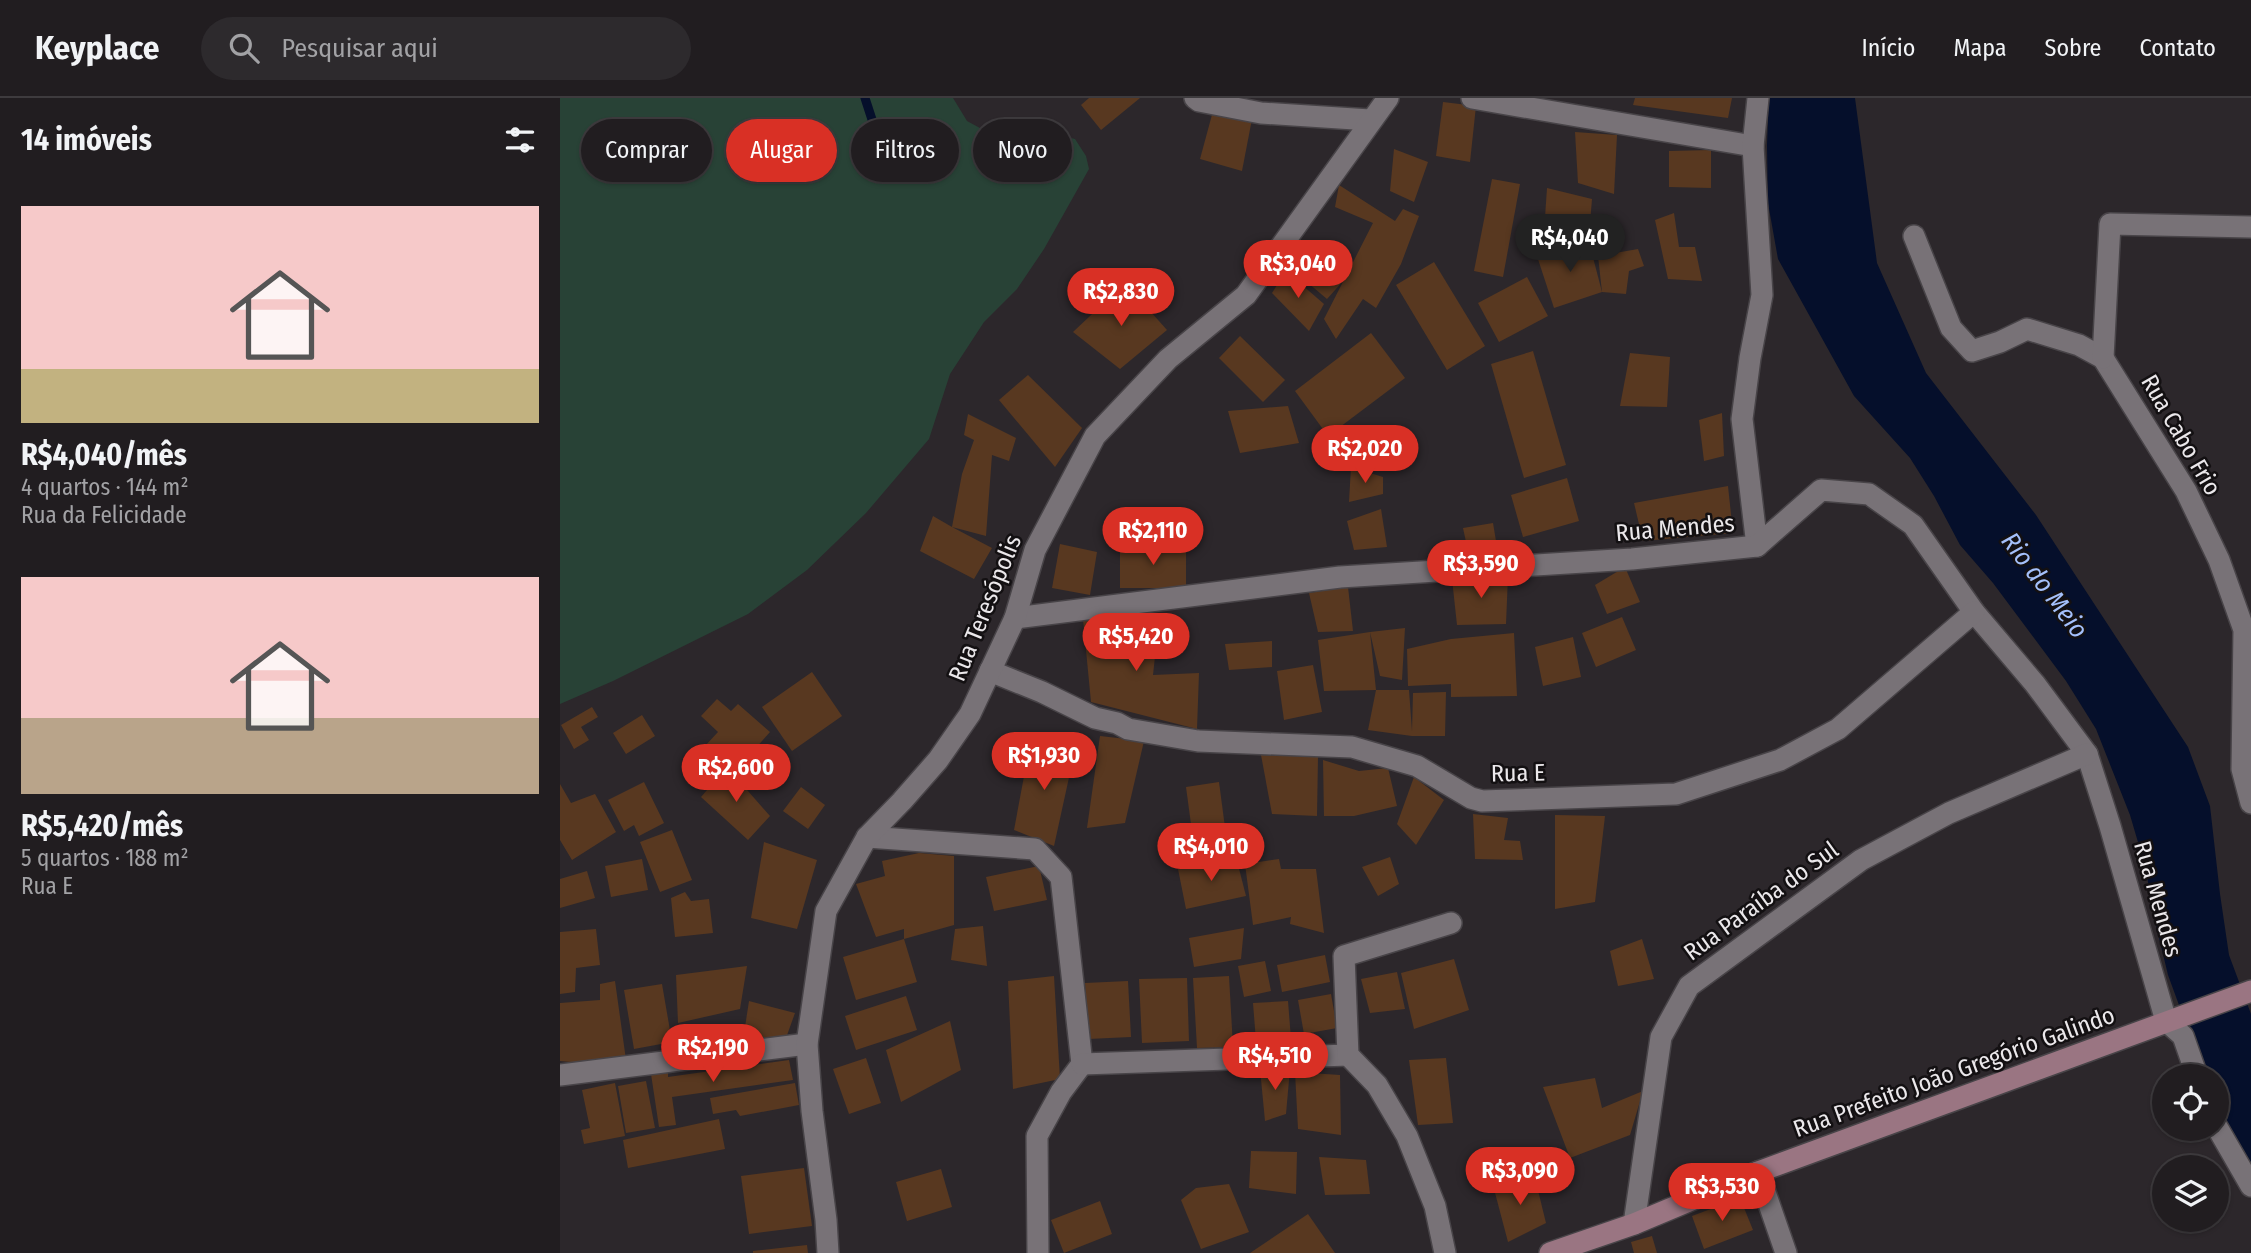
<!DOCTYPE html>
<html lang="pt">
<meta charset="utf-8">
<style>
:root{--surface:#211d20;--page:#2d2a2d;--text:#f1f3f6;--muted:#a2a2a5;--line:#3e3b3e;--accent:#d93025}
body{margin:0;font-family:"Fira Sans Condensed",sans-serif;background:var(--page);color:var(--text);height:100vh;display:flex;flex-direction:column;font-size:26px;white-space:nowrap}
*{box-sizing:border-box;margin:0}
p{font-size:23px;color:var(--muted)}
.icon{flex:none;width:38px;height:38px;fill:none;stroke:currentColor;stroke-width:2;stroke-linecap:round;stroke-linejoin:round}
.map{position:relative;flex:1;overflow:hidden}
.sheet{display:flex;flex-direction:column;background:var(--surface);width:560px}
.sheet>*{flex:none}
.top-card{position:absolute;left:21px;top:21px;width:665px;height:63px;display:flex;gap:14px}
.tools{position:absolute;left:1592px;top:966px;display:grid;gap:14px}
.tools a{display:grid;place-items:center;width:77px;height:77px;border-radius:50%;background:var(--surface);box-shadow:0 2px 5px #0004,0 0 0 2px var(--line);font-size:35px}
.price{position:absolute;translate:-50% -60px;padding:0 16px;border-radius:24px;background:var(--accent);color:#fff;font-size:23px;line-height:46px;filter:drop-shadow(0 2px 4px #0008)}
.price::after{content:'';position:absolute;left:50%;top:42px;width:21px;height:16px;margin-left:-10px;background:inherit;clip-path:polygon(0 0,100% 0,50% 100%)}
.price.active{background:#222;color:#fff}
ul{padding:0;list-style:none}
li{display:grid;align-content:center;gap:14px;height:371px;padding:0 21px}
li span{display:grid;place-items:center;height:217px;border-radius:0px;color:#555}
li>.icon{margin-inline-start:auto}
span .icon{width:126px;height:126px;fill:#fffc;stroke-width:1}
li b{font-size:30px}
h2{display:flex;justify-content:space-between;align-items:center;height:84px;padding:0 21px;font-size:30px}
.tag{padding:0 24px;border-radius:32px;background:var(--surface);box-shadow:0 2px 5px #0004,0 0 0 2px var(--line);font-size:24px;line-height:63px}
.tag.active{background:var(--accent);color:#fff}
header{display:flex;align-items:center;gap:42px;box-sizing:border-box;height:98px;padding:0 35px;background:var(--surface);border-bottom:2px solid var(--line)}
header strong{font-size:33px}
nav{display:flex;gap:38px;margin-inline-start:auto;font-size:24px}
.search{width:490px;height:63px;background:var(--page);display:flex;align-items:center;gap:18px;box-sizing:border-box;padding:0 24px;border-radius:38px;color:var(--muted);font-size:26px}
main{display:flex;flex:1;min-height:0}
.map>svg:first-child{display:block}
</style>
<header>
<strong>Keyplace</strong>
<div class="search"><svg class="icon" aria-label="search" viewBox="0 0 24 24"><circle cx="10" cy="10" r="6"/><path d="M15 15l6 6"/></svg>Pesquisar aqui</div>
<nav><a>Início</a><a>Mapa</a><a>Sobre</a><a>Contato</a></nav>
</header>
<main>
<section class="sheet">
<h2>14 imóveis<svg class="icon" aria-label="filters" viewBox="0 0 24 24"><path d="M4 7h16M4 17h16"/><circle cx="9" cy="7" r="2"/><circle cx="15" cy="17" r="2"/></svg></h2>
<ul>
<li><span style="background:linear-gradient(#f6c9c9 75%,#c2b280 0)"><svg class="icon" aria-label="home" viewBox="0 0 24 24"><path d="M3 11l9-7 9 7M6 9v11h12V9"/></svg></span><div><b>R$4,040/mês</b><p>4 quartos · 144 m²</p><p>Rua da Felicidade</p></div></li>
<li><span style="background:linear-gradient(#f6c9c9 65%,#b9a48a 0)"><svg class="icon" aria-label="home" viewBox="0 0 24 24"><path d="M3 11l9-7 9 7M6 9v11h12V9"/></svg></span><div><b>R$5,420/mês</b><p>5 quartos · 188 m²</p><p>Rua E</p></div></li>
</ul>
</section>
<div class="map">
<svg width="1691" height="1155" viewBox="0 0 1691 1155">
<rect width="100%" height="100%" fill="#2c272b"/>
<path fill="#284236" d="M 0,0 L 393,0 L 407,23 L 442,42 L 470,42 L 495,36 L 515,41 L 526,58 L 529,71 L 484,151 L 457,191 L 424,224 L 390,276 L 369,341 L 306,415 L 247,472 L 188,516 L 53,583 L 0,606 Z"/>
<path fill="#050f2b" d="M 1209,0 L 1295,0 L 1317,165 L 1366,275 L 1476,417 L 1628,649 L 1650,708 L 1660,796 L 1669,857 L 1691,916 L 1691,1077 L 1670,1042 L 1657,1009 L 1657,978 L 1645,978 L 1608,877 L 1596,827 L 1585,768 L 1570,717 L 1536,631 L 1506,583 L 1433,485 L 1400,447 L 1374,398 L 1350,360 L 1294,298 L 1218,161 L 1208,105 L 1207,47 Z"/>
<g fill="none" stroke-linecap="round" stroke-linejoin="round">
<path stroke="#050f2b" stroke-width="9" d="M 305,0 L 319,43"/>
</g>
<g fill="#583820">
<path d="M 529,0 L 580,0 L 541,32 L 521,7 Z"/>
<path d="M 1075,0 L 1172,0 L 1168,20 L 1073,7 Z"/>
<path d="M 883,4 L 916,8 L 910,64 L 876,58 Z"/>
<path d="M 653,13 L 692,21 L 682,73 L 640,61 Z"/>
<path d="M 1015,34 L 1057,37 L 1054,96 L 1018,85 Z"/>
<path d="M 834,51 L 868,64 L 854,104 L 830,93 Z"/>
<path d="M 1151,52 L 1151,90 L 1109,89 L 1109,53 Z"/>
<path d="M 932,81 L 960,86 L 943,179 L 914,173 Z"/>
<path d="M 779,87 L 835,123 L 843,111 L 859,118 L 841,166 L 816,210 L 803,201 L 776,241 L 764,221 L 813,125 L 775,109 Z"/>
<path d="M 987,90 L 1032,101 L 1029,138 L 984,134 Z"/>
<path d="M 1114,115 L 1119,149 L 1135,149 L 1142,183 L 1108,181 L 1095,122 Z"/>
<path d="M 740,144 L 784,182 L 767,201 L 728,168 Z"/>
<path d="M 1029,144 L 1042,194 L 994,210 L 976,155 Z"/>
<path d="M 1078,151 L 1084,168 L 1069,173 L 1066,196 L 1042,194 L 1038,158 Z"/>
<path d="M 874,164 L 925,248 L 887,272 L 836,187 Z"/>
<path d="M 726,173 L 764,206 L 749,233 L 712,195 Z"/>
<path d="M 967,179 L 988,218 L 939,244 L 918,205 Z"/>
<path d="M 565,185 L 607,232 L 560,271 L 513,234 Z"/>
<path d="M 811,235 L 845,280 L 768,338 L 735,293 Z"/>
<path d="M 680,238 L 725,282 L 703,304 L 659,260 Z"/>
<path d="M 973,253 L 1006,367 L 964,380 L 931,266 Z"/>
<path d="M 1070,255 L 1110,259 L 1107,309 L 1060,308 Z"/>
<path d="M 468,277 L 522,330 L 495,369 L 439,302 Z"/>
<path d="M 728,308 L 739,345 L 680,355 L 668,313 Z"/>
<path d="M 1162,315 L 1164,358 L 1144,363 L 1139,322 Z"/>
<path d="M 408,316 L 456,340 L 449,363 L 432,357 L 426,438 L 392,429 L 432,450 L 414,481 L 360,453 L 373,418 L 392,429 L 402,376 L 414,342 L 404,337 Z"/>
<path d="M 791,369 L 823,379 L 823,396 L 789,404 Z"/>
<path d="M 1007,380 L 1019,423 L 963,439 L 951,397 Z"/>
<path d="M 1168,388 L 1173,435 L 1083,443 L 1074,405 Z"/>
<path d="M 821,411 L 827,449 L 794,452 L 787,423 Z"/>
<path d="M 933,425 L 937,449 L 908,453 L 903,430 Z"/>
<path d="M 500,446 L 537,454 L 530,497 L 492,490 Z"/>
<path d="M 560,448 L 626,449 L 626,490 L 560,490 Z"/>
<path d="M 1065,469 L 1080,504 L 1047,516 L 1035,487 Z"/>
<path d="M 948,478 L 946,526 L 897,527 L 892,481 Z"/>
<path d="M 788,489 L 793,533 L 758,534 L 749,495 Z"/>
<path d="M 1062,519 L 1076,552 L 1036,569 L 1022,535 Z"/>
<path d="M 523,521 L 599,522 L 593,577 L 639,575 L 637,631 L 531,604 Z"/>
<path d="M 845,530 L 842,582 L 820,578 L 810,534 L 816,592 L 764,593 L 758,542 L 810,534 Z"/>
<path d="M 954,535 L 957,598 L 891,599 L 891,586 L 848,588 L 847,551 L 891,541 Z"/>
<path d="M 1013,539 L 1021,579 L 983,588 L 975,549 Z"/>
<path d="M 712,543 L 712,569 L 669,572 L 665,546 Z"/>
<path d="M 753,567 L 762,614 L 724,622 L 717,573 Z"/>
<path d="M 252,574 L 282,618 L 232,653 L 202,609 Z"/>
<path d="M 816,592 L 849,592 L 852,633 L 853,595 L 886,594 L 885,638 L 852,638 L 808,632 Z"/>
<path d="M 157,601 L 171,613 L 178,606 L 210,634 L 174,675 L 144,649 L 158,634 L 141,618 Z"/>
<path d="M 32,609 L 38,619 L 21,629 L 29,642 L 14,651 L 1,627 Z"/>
<path d="M 82,617 L 95,638 L 66,656 L 53,635 Z"/>
<path d="M 540,638 L 584,643 L 565,725 L 527,730 Z"/>
<path d="M 470,646 L 515,652 L 494,748 L 454,732 Z"/>
<path d="M 701,657 L 758,659 L 757,718 L 712,716 Z"/>
<path d="M 763,662 L 799,673 L 828,670 L 837,708 L 794,718 L 764,718 Z"/>
<path d="M 167,669 L 210,718 L 188,742 L 141,699 Z"/>
<path d="M 854,679 L 884,702 L 856,747 L 837,726 Z"/>
<path d="M 84,684 L 104,725 L 79,738 L 74,727 L 64,733 L 48,702 Z"/>
<path d="M 659,684 L 666,737 L 633,741 L 626,689 Z"/>
<path d="M 0,686 L 11,705 L 35,696 L 56,734 L 12,762 L 0,742 Z"/>
<path d="M 241,689 L 265,707 L 248,731 L 223,713 Z"/>
<path d="M 913,716 L 948,720 L 944,742 L 960,743 L 963,762 L 915,761 Z"/>
<path d="M 995,717 L 1045,718 L 1035,804 L 995,811 Z"/>
<path d="M 112,732 L 132,782 L 100,794 L 80,744 Z"/>
<path d="M 204,744 L 257,762 L 237,831 L 191,820 Z"/>
<path d="M 359,755 L 394,758 L 394,827 L 344,841 L 357,884 L 296,902 L 283,859 L 344,841 L 344,831 L 316,839 L 296,786 L 325,778 L 322,763 Z"/>
<path d="M 676,759 L 686,798 L 626,811 L 618,771 Z"/>
<path d="M 830,759 L 839,786 L 818,798 L 802,769 Z"/>
<path d="M 82,761 L 88,792 L 51,799 L 45,768 Z"/>
<path d="M 719,761 L 721,771 L 756,771 L 764,835 L 730,826 L 731,819 L 693,827 L 685,766 Z"/>
<path d="M 479,768 L 487,802 L 434,813 L 426,779 Z"/>
<path d="M 27,773 L 35,800 L 0,810 L 0,781 Z"/>
<path d="M 125,794 L 131,803 L 149,801 L 153,835 L 115,839 L 111,800 Z"/>
<path d="M 423,828 L 427,868 L 391,862 L 395,831 Z"/>
<path d="M 684,830 L 681,861 L 634,869 L 629,840 Z"/>
<path d="M 36,831 L 40,867 L 16,870 L 15,894 L 0,896 L 0,834 Z"/>
<path d="M 1082,841 L 1094,881 L 1058,888 L 1050,853 Z"/>
<path d="M 765,857 L 770,884 L 722,894 L 717,867 Z"/>
<path d="M 894,861 L 909,912 L 854,931 L 841,875 Z"/>
<path d="M 705,863 L 711,893 L 684,899 L 678,868 Z"/>
<path d="M 187,868 L 180,911 L 118,925 L 116,877 Z"/>
<path d="M 837,874 L 845,911 L 810,915 L 801,881 Z"/>
<path d="M 494,878 L 500,981 L 453,991 L 448,883 Z"/>
<path d="M 669,878 L 673,949 L 637,950 L 633,880 Z"/>
<path d="M 627,880 L 629,943 L 582,945 L 579,881 Z"/>
<path d="M 55,883 L 67,969 L 0,963 L 0,905 L 40,902 L 40,886 Z"/>
<path d="M 568,883 L 571,939 L 528,941 L 525,885 Z"/>
<path d="M 102,886 L 112,944 L 74,951 L 64,892 Z"/>
<path d="M 771,896 L 777,930 L 744,936 L 738,902 Z"/>
<path d="M 346,898 L 357,932 L 296,952 L 285,918 Z"/>
<path d="M 189,903 L 235,915 L 226,940 L 183,942 Z"/>
<path d="M 728,903 L 731,941 L 696,943 L 693,905 Z"/>
<path d="M 390,923 L 401,972 L 341,1004 L 326,952 Z"/>
<path d="M 306,960 L 321,1005 L 289,1016 L 273,971 Z"/>
<path d="M 886,960 L 893,1025 L 858,1027 L 849,962 Z"/>
<path d="M 229,962 L 233,982 L 112,999 L 116,1027 L 99,1029 L 91,976 L 108,974 L 108,979 Z"/>
<path d="M 700,971 L 730,971 L 726,1016 L 705,1023 Z"/>
<path d="M 735,974 L 780,977 L 781,1037 L 738,1031 Z"/>
<path d="M 1035,980 L 1042,1010 L 1083,993 L 1070,1037 L 1010,1060 L 983,989 Z"/>
<path d="M 86,983 L 95,1030 L 66,1035 L 58,988 Z"/>
<path d="M 55,985 L 65,1038 L 24,1046 L 21,1032 L 30,1030 L 22,992 Z"/>
<path d="M 235,985 L 239,1007 L 180,1018 L 176,1012 L 153,1016 L 150,1000 Z"/>
<path d="M 159,1021 L 165,1051 L 68,1070 L 63,1042 Z"/>
<path d="M 691,1053 L 737,1054 L 736,1096 L 689,1090 Z"/>
<path d="M 759,1059 L 806,1062 L 810,1096 L 765,1097 Z"/>
<path d="M 244,1070 L 252,1128 L 189,1136 L 181,1078 Z"/>
<path d="M 381,1071 L 392,1109 L 347,1123 L 336,1084 Z"/>
<path d="M 974,1076 L 986,1125 L 948,1144 L 934,1091 Z"/>
<path d="M 669,1086 L 689,1134 L 641,1151 L 621,1102 L 636,1090 Z"/>
<path d="M 1180,1100 L 1193,1132 L 1144,1151 L 1132,1118 Z"/>
<path d="M 540,1103 L 552,1136 L 504,1155 L 491,1122 Z"/>
<path d="M 748,1116 L 775,1155 L 690,1155 Z"/>
<path d="M 1092,1138 L 1097,1155 L 1074,1155 L 1071,1144 Z"/>
<path d="M 247,1147 L 248,1155 L 193,1155 L 193,1153 Z"/>
</g>
<g fill="none" stroke-linecap="round" stroke-linejoin="round">
<g stroke="#484448" stroke-width="24">
<g id="street">
<path d="M 635,0 L 639,3 L 701,15 L 810,22"/>
<path d="M 912,0 L 1193,48"/>
<path d="M 1354,138 L 1391,230 L 1412,253 L 1440,244 L 1467,231 L 1519,247 L 1543,260 L 1626,393 L 1659,462 L 1684,532 L 1682,671 L 1691,705"/>
<path d="M 1543,260 L 1550,126 L 1691,129"/>
<path d="M 1197,448 L 1182,321 L 1190,260 L 1202,197 L 1193,48 L 1198,0"/>
<path d="M 455,520 L 780,479 L 1072,461 L 1197,448 L 1261,392 L 1309,396 L 1353,427 L 1414,514 L 1475,586 L 1527,656 L 1550,728 L 1606,923 L 1623,938 L 1637,978"/>
<path d="M 430,573 L 482,594 L 535,620 L 557,625 L 568,631 L 638,643 L 792,649 L 857,668 L 911,700 L 922,703 L 1116,696 L 1220,662 L 1278,631 L 1414,514"/>
<path d="M 307,739 L 475,751 L 501,779 L 522,966 L 501,994 L 477,1038 L 478,1155"/>
<path d="M 522,966 L 788,957"/>
<path d="M 0,977 L 247,946"/>
<path d="M 1657,1029 L 1691,1088"/>
<path d="M 1198,1074 L 1226,1155"/>
<path d="M 1074,1126 L 1101,939 L 1129,888 L 1301,762 L 1389,715 L 1527,656"/>
<path d="M 268,1155 L 266,1122 L 252,1013 L 247,946 L 266,813 L 307,739 L 342,703 L 378,662 L 410,616 L 455,520 L 475,452 L 535,338 L 608,261 L 686,197 L 828,0"/>
<path d="M 885,1155 L 875,1108 L 847,1038 L 817,987 L 788,957 L 784,858 L 891,825"/>
</g>
</g>
<g stroke="#484448" stroke-width="24">
<path id="secondary" d="M 990,1155 L 1074,1126 L 1198,1074 L 1691,893"/>
</g>
<use href="#street" stroke="#787277" stroke-width="21"/>
<use href="#secondary" stroke="#9a7582" stroke-width="21"/>
</g>
<g text-anchor="middle" stroke-width="5" stroke-linejoin="round" paint-order="stroke">
<g font-size="24" fill="#ebe8eb" stroke="#131012">
<text transform="translate(1621 337) rotate(60)" y="8">Rua Cabo Frio</text>
<text transform="translate(1115 430) rotate(-5)" y="8">Rua Mendes</text>
<text transform="translate(425 510) rotate(-68)" y="8">Rua Teresópolis</text>
<text transform="translate(958 675) rotate(-1)" y="8">Rua E</text>
<text transform="translate(1598 801) rotate(74)" y="8">Rua Mendes</text>
<text transform="translate(1201 803) rotate(-36)" y="8">Rua Paraíba do Sul</text>
<text transform="translate(1394 974) rotate(-20)" y="8">Rua Prefeito João Gregório Galindo</text>
</g>
<g font-size="26" font-style="italic" fill="#a4c0fb" stroke="#131012">
<text transform="translate(1485 487) rotate(53)" y="9">Rio do Meio</text>
</g>
</g>
</svg>
<div class="tools">
<a><svg class="icon" aria-label="locate" viewBox="0 0 24 24"><circle cx="12" cy="12" r="6"/><path d="M12 2v4M12 18v4M2 12h4M18 12h4"/></svg></a>
<a><svg class="icon" aria-label="layers" viewBox="0 0 24 24"><path d="M12 4l9 5-9 5-9-5zM3 14l9 5 9-5"/></svg></a>
</div>
<b class="price active" style="left:1010px;top:176px">R$4,040</b>
<b class="price" style="left:738px;top:202px">R$3,040</b>
<b class="price" style="left:561px;top:230px">R$2,830</b>
<b class="price" style="left:805px;top:387px">R$2,020</b>
<b class="price" style="left:593px;top:469px">R$2,110</b>
<b class="price" style="left:921px;top:502px">R$3,590</b>
<b class="price" style="left:576px;top:575px">R$5,420</b>
<b class="price" style="left:484px;top:694px">R$1,930</b>
<b class="price" style="left:176px;top:706px">R$2,600</b>
<b class="price" style="left:651px;top:785px">R$4,010</b>
<b class="price" style="left:153px;top:986px">R$2,190</b>
<b class="price" style="left:715px;top:994px">R$4,510</b>
<b class="price" style="left:960px;top:1109px">R$3,090</b>
<b class="price" style="left:1162px;top:1125px">R$3,530</b>
<div class="top-card">
<a class="tag">Comprar</a>
<a class="tag active">Alugar</a>
<a class="tag">Filtros</a>
<a class="tag">Novo</a>
</div>
</div>
</main>
